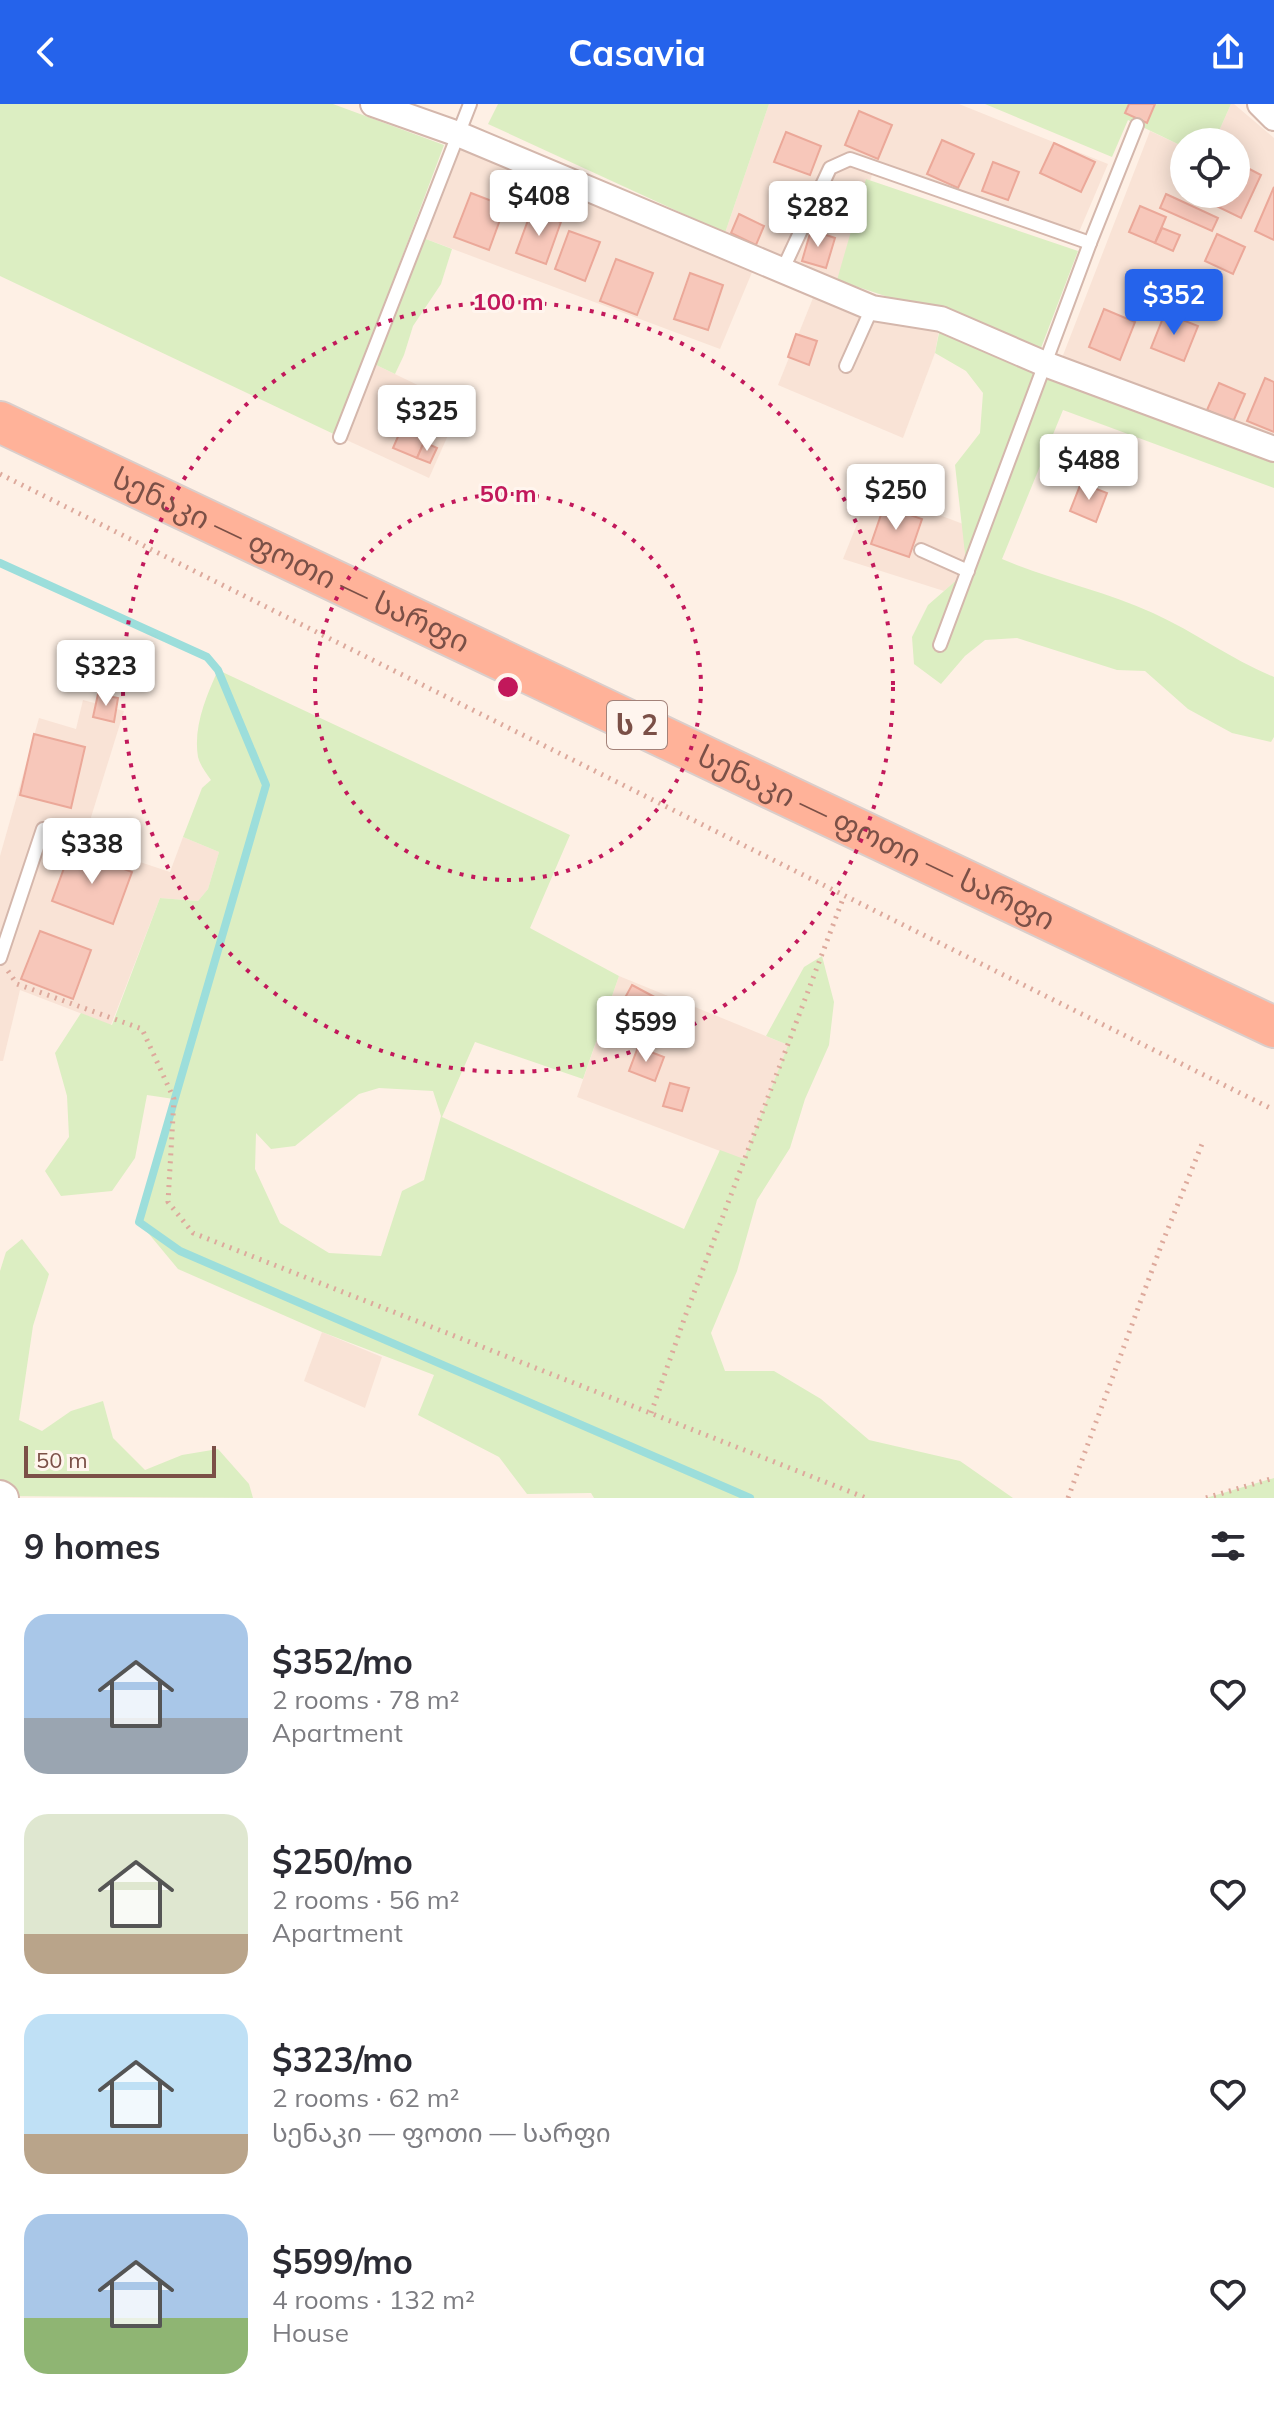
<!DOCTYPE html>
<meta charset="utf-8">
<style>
:root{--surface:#fff;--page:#f7f7f7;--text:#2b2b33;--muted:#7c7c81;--accent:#2563eb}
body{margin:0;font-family:Mulish,"Noto Sans Georgian",sans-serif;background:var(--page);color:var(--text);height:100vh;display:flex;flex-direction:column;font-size:30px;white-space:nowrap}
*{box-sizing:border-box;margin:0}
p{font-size:26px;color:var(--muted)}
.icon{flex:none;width:44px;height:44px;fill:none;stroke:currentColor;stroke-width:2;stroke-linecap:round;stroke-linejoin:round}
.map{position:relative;height:1394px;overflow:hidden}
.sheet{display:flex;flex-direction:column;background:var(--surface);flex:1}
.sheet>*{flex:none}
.fabs{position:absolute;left:1170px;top:24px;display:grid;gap:16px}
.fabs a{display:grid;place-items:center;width:80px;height:80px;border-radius:50%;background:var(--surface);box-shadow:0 4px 20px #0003;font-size:40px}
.scale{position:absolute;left:24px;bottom:20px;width:192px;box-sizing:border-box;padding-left:8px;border:4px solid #7b5047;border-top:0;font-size:22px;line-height:28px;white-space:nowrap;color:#7b5047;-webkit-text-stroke:6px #fff5ee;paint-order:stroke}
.price{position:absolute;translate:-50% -68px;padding:0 18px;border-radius:8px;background:#fff;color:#222;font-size:26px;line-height:52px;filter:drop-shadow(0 2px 4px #0008)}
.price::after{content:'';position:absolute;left:50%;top:48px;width:24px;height:18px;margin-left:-12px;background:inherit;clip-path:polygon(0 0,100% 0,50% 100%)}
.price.active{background:var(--accent);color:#fff}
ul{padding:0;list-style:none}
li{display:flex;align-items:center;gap:24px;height:200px;padding:0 24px}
li span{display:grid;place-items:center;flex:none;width:224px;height:160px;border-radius:24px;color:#555}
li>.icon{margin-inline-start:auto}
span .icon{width:96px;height:96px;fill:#fffc;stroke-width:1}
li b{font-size:34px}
h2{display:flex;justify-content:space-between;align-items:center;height:96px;padding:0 24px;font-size:34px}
header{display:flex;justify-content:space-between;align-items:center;height:104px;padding:0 24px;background:var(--accent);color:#fff;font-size:36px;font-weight:700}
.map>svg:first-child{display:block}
</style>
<header><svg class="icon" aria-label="back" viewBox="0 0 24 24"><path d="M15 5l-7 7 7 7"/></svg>Casavia<svg class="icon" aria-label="share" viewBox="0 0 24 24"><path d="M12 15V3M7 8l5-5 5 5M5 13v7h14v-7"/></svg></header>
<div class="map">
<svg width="1274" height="1394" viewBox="0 0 1274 1394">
<rect width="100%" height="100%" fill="#fef0e5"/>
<g fill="#f9e3d6">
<path d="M 769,0 L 959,0 L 1108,60 L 1079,128 L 876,59 L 837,176 L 725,129 Z"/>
<path d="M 1231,0 L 1234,0 L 1274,34 L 1274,337 L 1060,259 L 1150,27 L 1184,43 L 1184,90 L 1236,90 L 1236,38 L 1214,38 Z"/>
<path d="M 458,30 L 758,154 L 720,245 L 418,132 Z"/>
<path d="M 819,179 L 941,215 L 935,249 L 903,334 L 778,281 Z"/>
<path d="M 370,258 L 461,302 L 429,374 L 340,333 Z"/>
<path d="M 871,385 L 963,420 L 968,467 L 944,487 L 843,455 Z"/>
<path d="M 83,596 L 124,607 L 83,739 L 170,768 L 183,733 L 219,748 L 208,785 L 198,797 L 160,794 L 111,921 L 20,886 L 3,957 L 0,957 L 0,752 L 39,614 L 76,625 Z"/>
<path d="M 619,872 L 788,941 L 744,1056 L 577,993 Z"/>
<path d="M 322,1228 L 382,1253 L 365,1304 L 304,1277 Z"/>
</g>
<g fill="#dceec2" fill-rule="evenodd">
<path d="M 0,0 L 333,0 L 444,41 L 337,326 L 340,333 L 0,172 Z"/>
<path d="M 498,0 L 769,0 L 725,129 L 488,20 Z"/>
<path d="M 985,0 L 1231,0 L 1214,38 L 1184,38 L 1184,43 L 1128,16 L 1112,53 Z"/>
<path d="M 866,75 L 1078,147 L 1041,244 L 837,176 Z"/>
<path d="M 418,132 L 452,145 L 441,180 L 413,222 L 404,251 L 395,270 L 370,258 Z"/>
<path d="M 940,224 L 1274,352 L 1274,384 L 1063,306 L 1002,455 C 1051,476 1105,487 1153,509 C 1195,528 1232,556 1274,573 L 1274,633 L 1271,638 L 1232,629 L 1188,605 L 1145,567 L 1117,566 L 1017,534 L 985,536 L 965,552 L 941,580 L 914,560 L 912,533 L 928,501 L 967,467 L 955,361 L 980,329 L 983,289 L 966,267 L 935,249 Z"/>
<path d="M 218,566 L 570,731 L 530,824 L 619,872 L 583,975 L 475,938 L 442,1013 L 684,1125 L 720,1046 L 744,1055 L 788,941 L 766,932 L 804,863 L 822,852 L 834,898 L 829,941 L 805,995 L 790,1044 L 757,1096 L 737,1167 L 711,1229 L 725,1267 L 774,1267 L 821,1295 L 869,1336 L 960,1357 L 1013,1394 L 594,1394 L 591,1389 L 527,1390 L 499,1353 L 418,1311 L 434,1271 L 322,1228 L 178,1165 L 139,1118 L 174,995 L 147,991 L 135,1054 L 112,1087 L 61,1092 L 45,1067 L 69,1033 L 67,992 L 55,949 L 81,909 L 112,921 L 160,794 L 198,797 L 208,785 L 219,748 L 183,733 L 202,684 L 211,676 C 206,669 200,661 198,653 C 193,623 206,593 218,566 ZM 379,984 L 433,987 L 441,1012 L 424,1076 L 402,1087 L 381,1152 L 329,1149 L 280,1119 L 255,1065 L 256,1029 L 271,1045 L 295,1042 L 359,990 Z"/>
<path d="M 22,1135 L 49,1170 L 33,1222 L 19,1316 L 42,1327 L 71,1307 L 103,1297 L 113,1334 L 145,1366 L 182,1351 L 218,1345 L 249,1380 L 253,1394 L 0,1392 L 0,1167 L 6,1148 Z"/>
<path d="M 1274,1374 L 1274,1394 L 1206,1394 Z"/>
</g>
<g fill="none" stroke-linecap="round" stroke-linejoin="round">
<path stroke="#9cdedb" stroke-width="8" d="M 0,459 L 207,553 L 218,566 L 266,681 L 139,1118 L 180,1147 L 750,1394"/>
</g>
<g fill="#f7c7ba" stroke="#eba899" stroke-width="2">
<path d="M 1129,0 L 1155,0 L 1147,19 L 1125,9 Z"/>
<path d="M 859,7 L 892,21 L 878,55 L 845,41 Z"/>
<path d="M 786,28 L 821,42 L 810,71 L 774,58 Z"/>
<path d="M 942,36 L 974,50 L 958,84 L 927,70 Z"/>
<path d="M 1054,39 L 1095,58 L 1081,88 L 1040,69 Z"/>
<path d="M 993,58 L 1019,68 L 1008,96 L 982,87 Z"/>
<path d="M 1236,58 L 1261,71 L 1241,114 L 1206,97 L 1210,90 L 1236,90 Z"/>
<path d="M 1274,83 L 1274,136 L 1255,127 Z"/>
<path d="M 471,89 L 505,102 L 489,146 L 454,133 Z"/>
<path d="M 1166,90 L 1218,114 L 1212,127 L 1160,104 Z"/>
<path d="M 1140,102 L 1166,113 L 1155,139 L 1129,128 Z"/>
<path d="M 531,108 L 561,118 L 546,160 L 516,149 Z"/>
<path d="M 739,110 L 764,122 L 756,141 L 731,129 Z"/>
<path d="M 1162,124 L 1180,131 L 1173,147 L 1155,139 Z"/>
<path d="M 811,126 L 835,134 L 826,164 L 802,157 Z"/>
<path d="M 569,127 L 600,138 L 585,177 L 555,165 Z"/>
<path d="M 1217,130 L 1245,143 L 1233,170 L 1205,157 Z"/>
<path d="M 616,155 L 653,169 L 637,211 L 600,197 Z"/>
<path d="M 690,169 L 723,181 L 708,226 L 674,215 Z"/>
<path d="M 1104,205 L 1135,218 L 1120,256 L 1089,243 Z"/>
<path d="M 1165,209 L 1198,222 L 1184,257 L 1151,244 Z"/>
<path d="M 796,230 L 817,237 L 809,261 L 788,253 Z"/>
<path d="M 1265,274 L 1274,278 L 1274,328 L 1247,317 Z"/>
<path d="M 1219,279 L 1245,290 L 1233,318 L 1207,306 Z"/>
<path d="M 406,314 L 430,325 L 417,354 L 393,344 Z"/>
<path d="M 424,338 L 437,344 L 430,359 L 417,354 Z"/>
<path d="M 1081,379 L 1107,389 L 1096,418 L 1070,407 Z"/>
<path d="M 884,402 L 922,415 L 909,453 L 871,440 Z"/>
<path d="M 98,590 L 118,594 L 114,618 L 93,613 Z"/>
<path d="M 34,630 L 85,643 L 71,704 L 20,691 Z"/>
<path d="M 71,745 L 132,768 L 113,820 L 52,797 Z"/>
<path d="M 40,827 L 91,846 L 73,895 L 21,875 Z"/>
<path d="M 632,881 L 677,905 L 661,934 L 616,910 Z"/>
<path d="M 638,943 L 664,953 L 655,977 L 629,967 Z"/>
<path d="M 670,979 L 689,984 L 682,1007 L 663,1002 Z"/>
</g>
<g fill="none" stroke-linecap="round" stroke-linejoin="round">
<g stroke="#d4b7ac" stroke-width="16">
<g id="service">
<path d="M 783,165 L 830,64 L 850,55 L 1090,139"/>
<path d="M 846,262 L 872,204"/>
<path d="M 340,333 L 470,0"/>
<path d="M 921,446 L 968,467"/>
<path d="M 940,541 L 1090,139 L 1137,21"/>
<path d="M 0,854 L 43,725"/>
</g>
</g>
<g stroke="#d4b7ac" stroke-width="28">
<g id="minor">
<path d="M 373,0 L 458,30 L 872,204 L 941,215 L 1045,260 L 1274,345"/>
<path d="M 1260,0 L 1274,14"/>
</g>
</g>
<g stroke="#d4b7ac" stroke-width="34">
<path id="tertiary" d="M 0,1392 L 3,1394"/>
</g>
<g stroke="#dacecb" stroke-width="44">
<g id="trunk">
<path id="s1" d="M 0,318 L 1274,923"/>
</g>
</g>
<g stroke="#dda99c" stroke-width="5" stroke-dasharray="2 6" stroke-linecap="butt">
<path d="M 0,370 L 1274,1006"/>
<path d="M 8,867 L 17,880 L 142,925 L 174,995 L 168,1098 L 193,1129 L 866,1394"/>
<path d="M 651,1309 L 686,1210 L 844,792"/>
<path d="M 1068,1394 L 1161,1142 L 1204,1035"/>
<path d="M 1206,1394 L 1274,1374"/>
</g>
<use href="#service" stroke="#fff" stroke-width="12"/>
<use href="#minor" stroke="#fff" stroke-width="24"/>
<use href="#tertiary" stroke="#fff" stroke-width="30"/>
<use href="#trunk" stroke="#ffb299" stroke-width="40"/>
</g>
<g fill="none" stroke="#c2185b" stroke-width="4" stroke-dasharray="4 8">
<circle cx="508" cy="583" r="193"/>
<circle cx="508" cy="583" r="385"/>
</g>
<g text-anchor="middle" stroke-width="6" stroke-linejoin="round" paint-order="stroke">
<rect fill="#fff5ee" stroke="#a38279" stroke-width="2" x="607" y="597" width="60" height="48" rx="6"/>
<g font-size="28" font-weight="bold" fill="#7b5047">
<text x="637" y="631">ს 2</text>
</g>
<g font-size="30" fill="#7b5047" stroke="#fff5ee">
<text dy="10" stroke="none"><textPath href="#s1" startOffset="322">სენაკი — ფოთი — სარფი</textPath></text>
<text dy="10" stroke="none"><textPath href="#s1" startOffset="970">სენაკი — ფოთი — სარფი</textPath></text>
</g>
</g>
<circle cx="508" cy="583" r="12" fill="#c2185b" stroke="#fff5ee" stroke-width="4"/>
<g font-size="24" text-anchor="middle" font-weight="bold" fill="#c2185b" stroke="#fff5ee" stroke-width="6" stroke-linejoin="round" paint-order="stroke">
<text x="508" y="206">100 m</text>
<text x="508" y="398">50 m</text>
</g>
</svg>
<div class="fabs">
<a><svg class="icon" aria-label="locate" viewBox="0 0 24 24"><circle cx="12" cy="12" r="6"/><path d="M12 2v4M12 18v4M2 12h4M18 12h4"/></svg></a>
</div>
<div class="scale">50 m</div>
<b class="price" style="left:539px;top:134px">$408</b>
<b class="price" style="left:818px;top:145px">$282</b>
<b class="price active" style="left:1174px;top:233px">$352</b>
<b class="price" style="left:427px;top:349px">$325</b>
<b class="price" style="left:1089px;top:398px">$488</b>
<b class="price" style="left:896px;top:428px">$250</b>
<b class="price" style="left:106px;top:604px">$323</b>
<b class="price" style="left:92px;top:782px">$338</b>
<b class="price" style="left:646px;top:960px">$599</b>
</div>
<section class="sheet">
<h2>9 homes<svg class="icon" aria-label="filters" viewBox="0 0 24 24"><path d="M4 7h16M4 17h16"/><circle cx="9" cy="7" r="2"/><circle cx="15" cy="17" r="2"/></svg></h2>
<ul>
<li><span style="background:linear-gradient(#a9c7e8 65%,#9aa5b1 0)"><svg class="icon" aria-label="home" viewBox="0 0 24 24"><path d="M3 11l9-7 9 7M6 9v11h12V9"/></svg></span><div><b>$352/mo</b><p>2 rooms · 78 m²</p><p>Apartment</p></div><svg class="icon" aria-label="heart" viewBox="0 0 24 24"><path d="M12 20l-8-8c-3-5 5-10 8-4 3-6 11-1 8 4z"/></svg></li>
<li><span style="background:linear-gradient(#dfe7d0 75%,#b9a48a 0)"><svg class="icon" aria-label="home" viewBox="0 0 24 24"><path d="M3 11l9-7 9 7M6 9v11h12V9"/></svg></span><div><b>$250/mo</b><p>2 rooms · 56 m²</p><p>Apartment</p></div><svg class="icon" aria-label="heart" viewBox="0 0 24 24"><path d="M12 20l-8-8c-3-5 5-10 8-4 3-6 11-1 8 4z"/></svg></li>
<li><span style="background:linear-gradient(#bfe0f5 75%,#b9a48a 0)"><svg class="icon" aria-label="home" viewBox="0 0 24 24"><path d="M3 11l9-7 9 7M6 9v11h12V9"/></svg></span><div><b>$323/mo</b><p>2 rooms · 62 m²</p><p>სენაკი — ფოთი — სარფი</p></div><svg class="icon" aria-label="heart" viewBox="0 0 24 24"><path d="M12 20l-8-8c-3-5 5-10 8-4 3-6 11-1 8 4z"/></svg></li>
<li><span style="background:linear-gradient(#a9c7e8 65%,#8fb573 0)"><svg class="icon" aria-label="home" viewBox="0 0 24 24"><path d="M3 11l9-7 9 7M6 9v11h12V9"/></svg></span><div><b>$599/mo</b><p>4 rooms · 132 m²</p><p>House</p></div><svg class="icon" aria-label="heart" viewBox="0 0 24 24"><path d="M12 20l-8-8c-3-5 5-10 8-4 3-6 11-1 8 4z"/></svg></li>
</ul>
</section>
